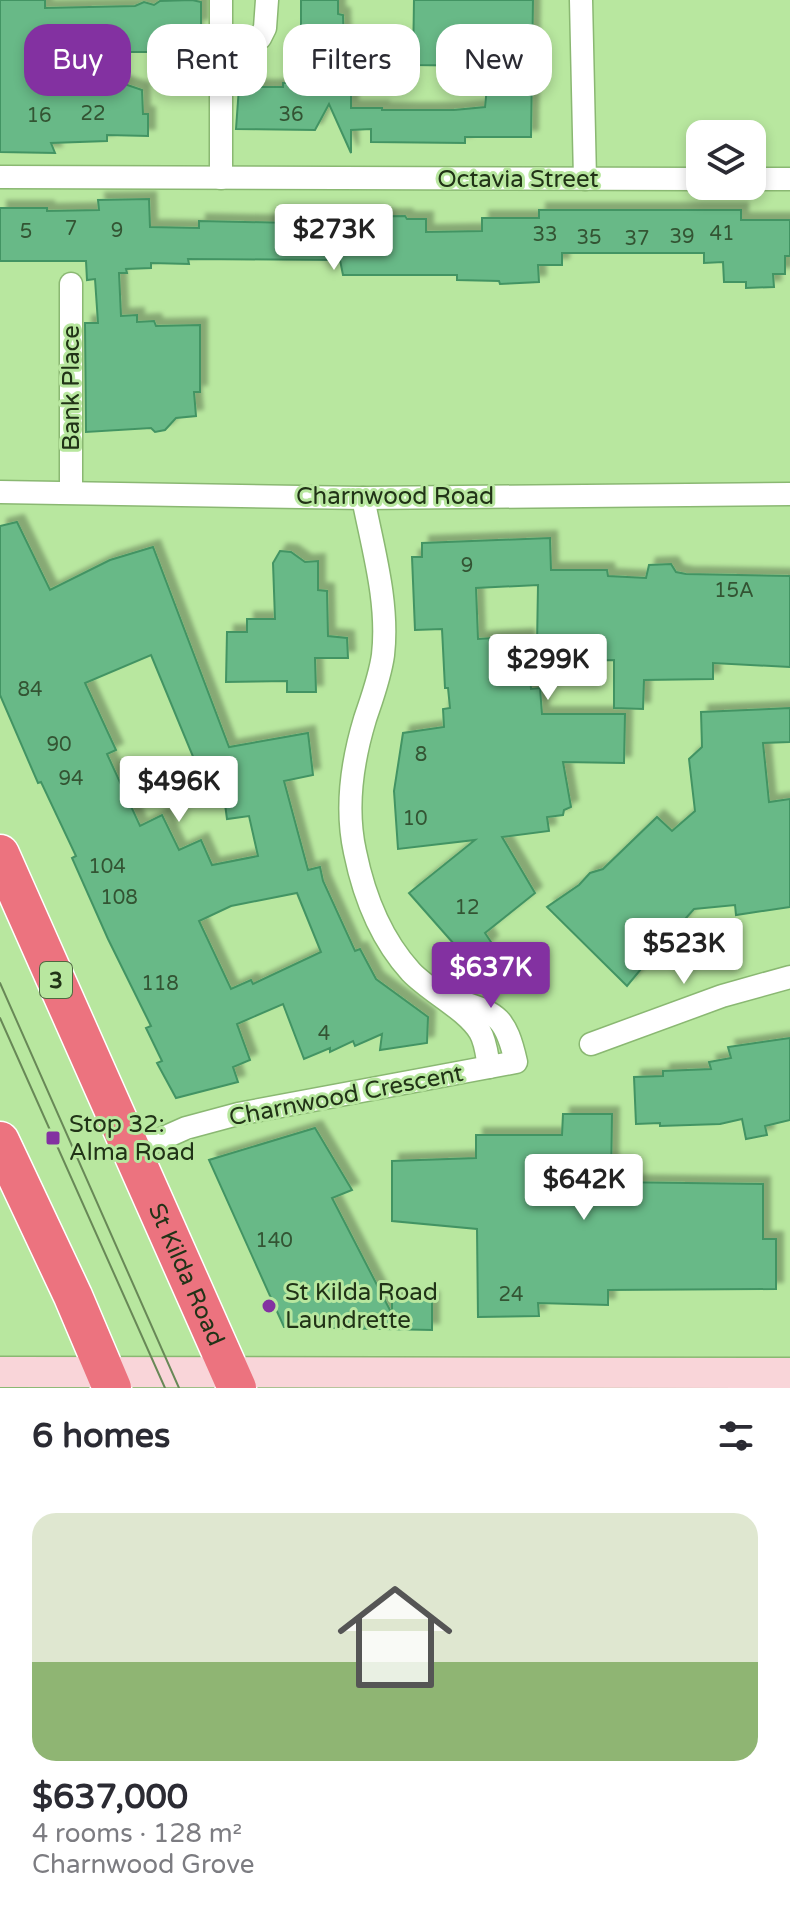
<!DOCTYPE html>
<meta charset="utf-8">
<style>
:root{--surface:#fff;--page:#f7f7f7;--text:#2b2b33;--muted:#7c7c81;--accent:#8331a1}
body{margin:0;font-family:"Varela Round",sans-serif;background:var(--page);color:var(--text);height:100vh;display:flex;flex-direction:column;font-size:30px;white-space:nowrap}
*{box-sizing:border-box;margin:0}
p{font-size:26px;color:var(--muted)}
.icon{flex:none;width:44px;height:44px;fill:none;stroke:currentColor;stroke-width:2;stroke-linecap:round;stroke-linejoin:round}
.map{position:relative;height:1388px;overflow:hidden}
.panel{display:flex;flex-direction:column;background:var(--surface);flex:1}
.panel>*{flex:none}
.hud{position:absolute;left:24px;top:24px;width:742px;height:72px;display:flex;gap:16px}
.fabs{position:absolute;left:686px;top:120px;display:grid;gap:16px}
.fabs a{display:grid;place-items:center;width:80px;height:80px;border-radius:16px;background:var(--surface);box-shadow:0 4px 12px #0003;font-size:40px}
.price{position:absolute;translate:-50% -68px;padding:0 18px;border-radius:8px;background:#fff;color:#222;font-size:26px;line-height:52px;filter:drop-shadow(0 2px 4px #0008)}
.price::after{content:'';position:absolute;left:50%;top:48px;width:24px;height:18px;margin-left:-12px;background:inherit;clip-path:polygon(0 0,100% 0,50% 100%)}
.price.selected{background:var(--accent);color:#fff}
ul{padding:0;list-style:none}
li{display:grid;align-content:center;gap:16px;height:424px;padding:0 32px}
li span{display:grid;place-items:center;height:248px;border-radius:24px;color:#555}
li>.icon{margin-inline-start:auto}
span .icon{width:144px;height:144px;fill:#fffc;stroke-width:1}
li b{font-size:34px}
h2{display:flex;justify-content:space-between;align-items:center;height:96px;padding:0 32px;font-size:34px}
.chip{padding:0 28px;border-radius:24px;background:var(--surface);box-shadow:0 4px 12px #0003;font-size:28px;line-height:72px}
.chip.selected{background:var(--accent);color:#fff}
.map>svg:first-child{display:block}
</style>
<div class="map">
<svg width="790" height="1388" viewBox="0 0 790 1388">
<defs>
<filter id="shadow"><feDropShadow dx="7" dy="-7" stdDeviation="2" flood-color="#0004"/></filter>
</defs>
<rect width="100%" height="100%" fill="#b8e79f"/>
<g fill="#68b987" stroke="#439464" stroke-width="2" fill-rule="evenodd" filter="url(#shadow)">
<path d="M 0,0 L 45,0 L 45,8 L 135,6 L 144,2 L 154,5 L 160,1 L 192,0 L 201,2 L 201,26 L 195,26 L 195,52 L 31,52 L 142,90 L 143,114 L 148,114 L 148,136 L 107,135 L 107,141 L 51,143 L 55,153 L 0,152 Z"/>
<path d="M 301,0 L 338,0 L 338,14 L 343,15 L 345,77 L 347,76 L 348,85 L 351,86 L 351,108 L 382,108 L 382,110 L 454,110 L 485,107 L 489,66 L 413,65 L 414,0 L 533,0 L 531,137 L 465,137 L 465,143 L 371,142 L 371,129 L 351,130 L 351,153 L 329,104 L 315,130 L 236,129 L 239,87 L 283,87 L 283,83 L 291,83 L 296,48 L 301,48 Z"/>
<path d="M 149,199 L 150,227 L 199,228 L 199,221 L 293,223 L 292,217 L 405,216 L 407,219 L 426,219 L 426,232 L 482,231 L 482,218 L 539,218 L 539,210 L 741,210 L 741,220 L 790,220 L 790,256 L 785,256 L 785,274 L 773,274 L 774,287 L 746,288 L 746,282 L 724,282 L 723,262 L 704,263 L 704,253 L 562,253 L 562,265 L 538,265 L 539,282 L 500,284 L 499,281 L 457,280 L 457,275 L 343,275 L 340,260 L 188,259 L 189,264 L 151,263 L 151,268 L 126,269 L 127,273 L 119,273 L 121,316 L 137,315 L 137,322 L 154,321 L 156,326 L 200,325 L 200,392 L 194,392 L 196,416 L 176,418 L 165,430 L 155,432 L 151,428 L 86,432 L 85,323 L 98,323 L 95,279 L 87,280 L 86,261 L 0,261 L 0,208 L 47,208 L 47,211 L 99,210 L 98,200 Z"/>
<path d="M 17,522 L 50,590 L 110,560 L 153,547 L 229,747 L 308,733 L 313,775 L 284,781 L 308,870 L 320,867 L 323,881 L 355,951 L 360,949 L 376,979 L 428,1017 L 427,1043 L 380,1050 L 382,1034 L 355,1046 L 353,1041 L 330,1052 L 330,1048 L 304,1059 L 283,1004 L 237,1024 L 250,1060 L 233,1067 L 238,1082 L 176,1098 L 157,1063 L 162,1061 L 146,1028 L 151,1026 L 108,939 L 72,858 L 76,856 L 41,782 L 38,783 L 0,695 L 0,526 ZM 151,655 L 201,776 L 221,774 L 227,819 L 249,816 L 258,856 L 212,865 L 201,840 L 179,850 L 162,815 L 140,826 L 107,754 L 116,750 L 85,683 ZM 297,893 L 321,952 L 253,984 L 251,980 L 231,989 L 199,921 L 231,906 Z"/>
<path d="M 550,538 L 551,570 L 607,570 L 608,576 L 646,578 L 649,565 L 671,564 L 676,572 L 686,574 L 790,576 L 790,667 L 713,663 L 713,679 L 644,680 L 643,709 L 614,708 L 614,660 L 580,661 L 581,652 L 574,653 L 573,646 L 537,646 L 538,585 L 476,588 L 478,639 L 527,636 L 531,689 L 540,688 L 542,714 L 625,714 L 624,763 L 563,762 L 571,807 L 564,810 L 563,815 L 547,817 L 549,831 L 502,837 L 535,893 L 485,933 L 491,942 L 469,961 L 409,893 L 475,840 L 398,849 L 394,791 L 403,733 L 444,727 L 443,709 L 450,708 L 448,688 L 445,688 L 442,629 L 415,630 L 412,557 L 422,557 L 422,543 Z"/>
<path d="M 280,551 L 291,552 L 305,562 L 318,561 L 318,590 L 327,591 L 328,636 L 347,638 L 348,658 L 315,658 L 316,692 L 287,692 L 287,681 L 226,682 L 227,632 L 247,632 L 247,619 L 275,619 L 273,563 Z"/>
<path d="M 790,708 L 790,742 L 763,743 L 769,802 L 790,799 L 790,907 L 736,915 L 735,905 L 694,909 L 671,935 L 654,934 L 655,962 L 649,969 L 641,969 L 627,986 L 547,907 L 579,885 L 590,873 L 603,869 L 657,817 L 672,831 L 695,811 L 689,759 L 702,747 L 701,712 Z"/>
<path d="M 790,1038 L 790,1120 L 765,1126 L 767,1135 L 746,1139 L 742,1119 L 720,1124 L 660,1126 L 660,1123 L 636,1124 L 634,1077 L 663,1076 L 663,1071 L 711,1069 L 709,1062 L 731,1058 L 728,1047 Z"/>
<path d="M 563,1114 L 612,1114 L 611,1182 L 763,1184 L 763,1239 L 776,1239 L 776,1289 L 608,1290 L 608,1305 L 538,1303 L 539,1316 L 478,1317 L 477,1229 L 392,1221 L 392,1161 L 476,1158 L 476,1135 L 562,1135 Z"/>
<path d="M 315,1128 L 352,1190 L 332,1198 L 392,1314 L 392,1298 L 432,1299 L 432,1330 L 284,1327 L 209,1160 Z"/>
</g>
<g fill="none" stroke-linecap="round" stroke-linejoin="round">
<g stroke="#8ab872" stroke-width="25">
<g id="street">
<path d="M 581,0 L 585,179"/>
<path d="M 221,54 L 221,0"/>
<path d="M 0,177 L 700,179"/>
<path d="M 221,178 L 221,54 L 260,38 L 265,28 L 267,0"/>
<path d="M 752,179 L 790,179"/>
<path d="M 71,284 L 71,492"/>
<path d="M 0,492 L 363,498 L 790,494"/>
<path d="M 363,498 C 373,549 389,603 383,655 C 380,677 372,698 365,719 C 352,762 345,807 355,852 C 364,896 380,938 411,972 C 430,992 466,1009 480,1032 C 486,1042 487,1056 489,1067"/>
<path d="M 591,1044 L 722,996 L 790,977"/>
<path d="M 134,1151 L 186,1128 L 238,1114 L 516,1062 C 504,1009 493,1014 447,997"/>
</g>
</g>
<g stroke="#8ab872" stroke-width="33">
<path id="secondary" d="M 0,1372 L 790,1373"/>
</g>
<g stroke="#fff" stroke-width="41">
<g id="highway">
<path id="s1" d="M 0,854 L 237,1388"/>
<path d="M 0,1141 L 73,1296 L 112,1388"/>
</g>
</g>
<use href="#street" stroke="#fff" stroke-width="22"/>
<use href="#secondary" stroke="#f9d5d9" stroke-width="30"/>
<use href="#highway" stroke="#ec737f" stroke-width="38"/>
<g stroke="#688857" stroke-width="2">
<path d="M 0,983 L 179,1388"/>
<path d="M 0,1018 L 165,1388"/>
</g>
</g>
<g fill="#8331a1" stroke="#b8e79f" stroke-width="3">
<rect x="45" y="1130" width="16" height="16" rx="4"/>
<circle cx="269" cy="1306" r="8"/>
</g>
<g text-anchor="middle" stroke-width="6" stroke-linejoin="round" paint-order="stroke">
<g font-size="20" fill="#335433">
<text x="93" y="120">22</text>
<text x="291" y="121">36</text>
<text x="39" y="122">16</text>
<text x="71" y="235">7</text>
<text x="117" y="237">9</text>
<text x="26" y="238">5</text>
<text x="722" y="240">41</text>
<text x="545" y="241">33</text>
<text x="682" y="243">39</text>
<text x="589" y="244">35</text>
<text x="637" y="245">37</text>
<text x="467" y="572">9</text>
<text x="734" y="597">15A</text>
<text x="30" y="696">84</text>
<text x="59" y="751">90</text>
<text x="421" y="761">8</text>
<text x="71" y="785">94</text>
<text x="415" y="825">10</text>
<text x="107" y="873">104</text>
<text x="119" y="904">108</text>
<text x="467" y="914">12</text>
<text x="160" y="990">118</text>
<text x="324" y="1040">4</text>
<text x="274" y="1247">140</text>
<text x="511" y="1301">24</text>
</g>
<rect fill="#b8e79f" stroke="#4e6940" stroke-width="2" x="40" y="962" width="32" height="36" rx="6"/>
<g font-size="22" font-weight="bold" fill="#213317">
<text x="56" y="988">3</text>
</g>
<g font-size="24" fill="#213317" stroke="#b8e79f">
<text x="518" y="187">Octavia Street</text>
<text transform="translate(71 388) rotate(-90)" y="8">Bank Place</text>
<text x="395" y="504">Charnwood Road</text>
<text transform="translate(346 1095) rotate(-11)" y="8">Charnwood Crescent</text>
<text dy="8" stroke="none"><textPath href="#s1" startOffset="460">St Kilda Road</textPath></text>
</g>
<g font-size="24" fill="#213317" stroke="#b8e79f" text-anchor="start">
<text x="69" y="1132">Stop 32:<tspan x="69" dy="28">Alma Road</tspan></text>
<text x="285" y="1300">St Kilda Road<tspan x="285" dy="28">Laundrette</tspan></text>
</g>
</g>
</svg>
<div class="fabs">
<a><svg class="icon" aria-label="layers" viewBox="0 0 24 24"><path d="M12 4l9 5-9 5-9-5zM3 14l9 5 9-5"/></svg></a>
</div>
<b class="price" style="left:334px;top:272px">$273K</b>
<b class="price" style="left:548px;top:702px">$299K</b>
<b class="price" style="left:179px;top:824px">$496K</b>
<b class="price" style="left:684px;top:986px">$523K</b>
<b class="price selected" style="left:491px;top:1010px">$637K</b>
<b class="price" style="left:584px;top:1222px">$642K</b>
<div class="hud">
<a class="chip selected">Buy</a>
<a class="chip">Rent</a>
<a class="chip">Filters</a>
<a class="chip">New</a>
</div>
</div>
<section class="panel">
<h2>6 homes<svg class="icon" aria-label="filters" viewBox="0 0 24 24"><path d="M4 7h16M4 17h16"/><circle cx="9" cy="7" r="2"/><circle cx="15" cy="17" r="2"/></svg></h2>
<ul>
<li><span style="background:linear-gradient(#dfe7d0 60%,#8fb573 0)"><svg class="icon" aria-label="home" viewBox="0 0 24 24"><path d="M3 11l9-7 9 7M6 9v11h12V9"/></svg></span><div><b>$637,000</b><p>4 rooms · 128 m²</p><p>Charnwood Grove</p></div></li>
</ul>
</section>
